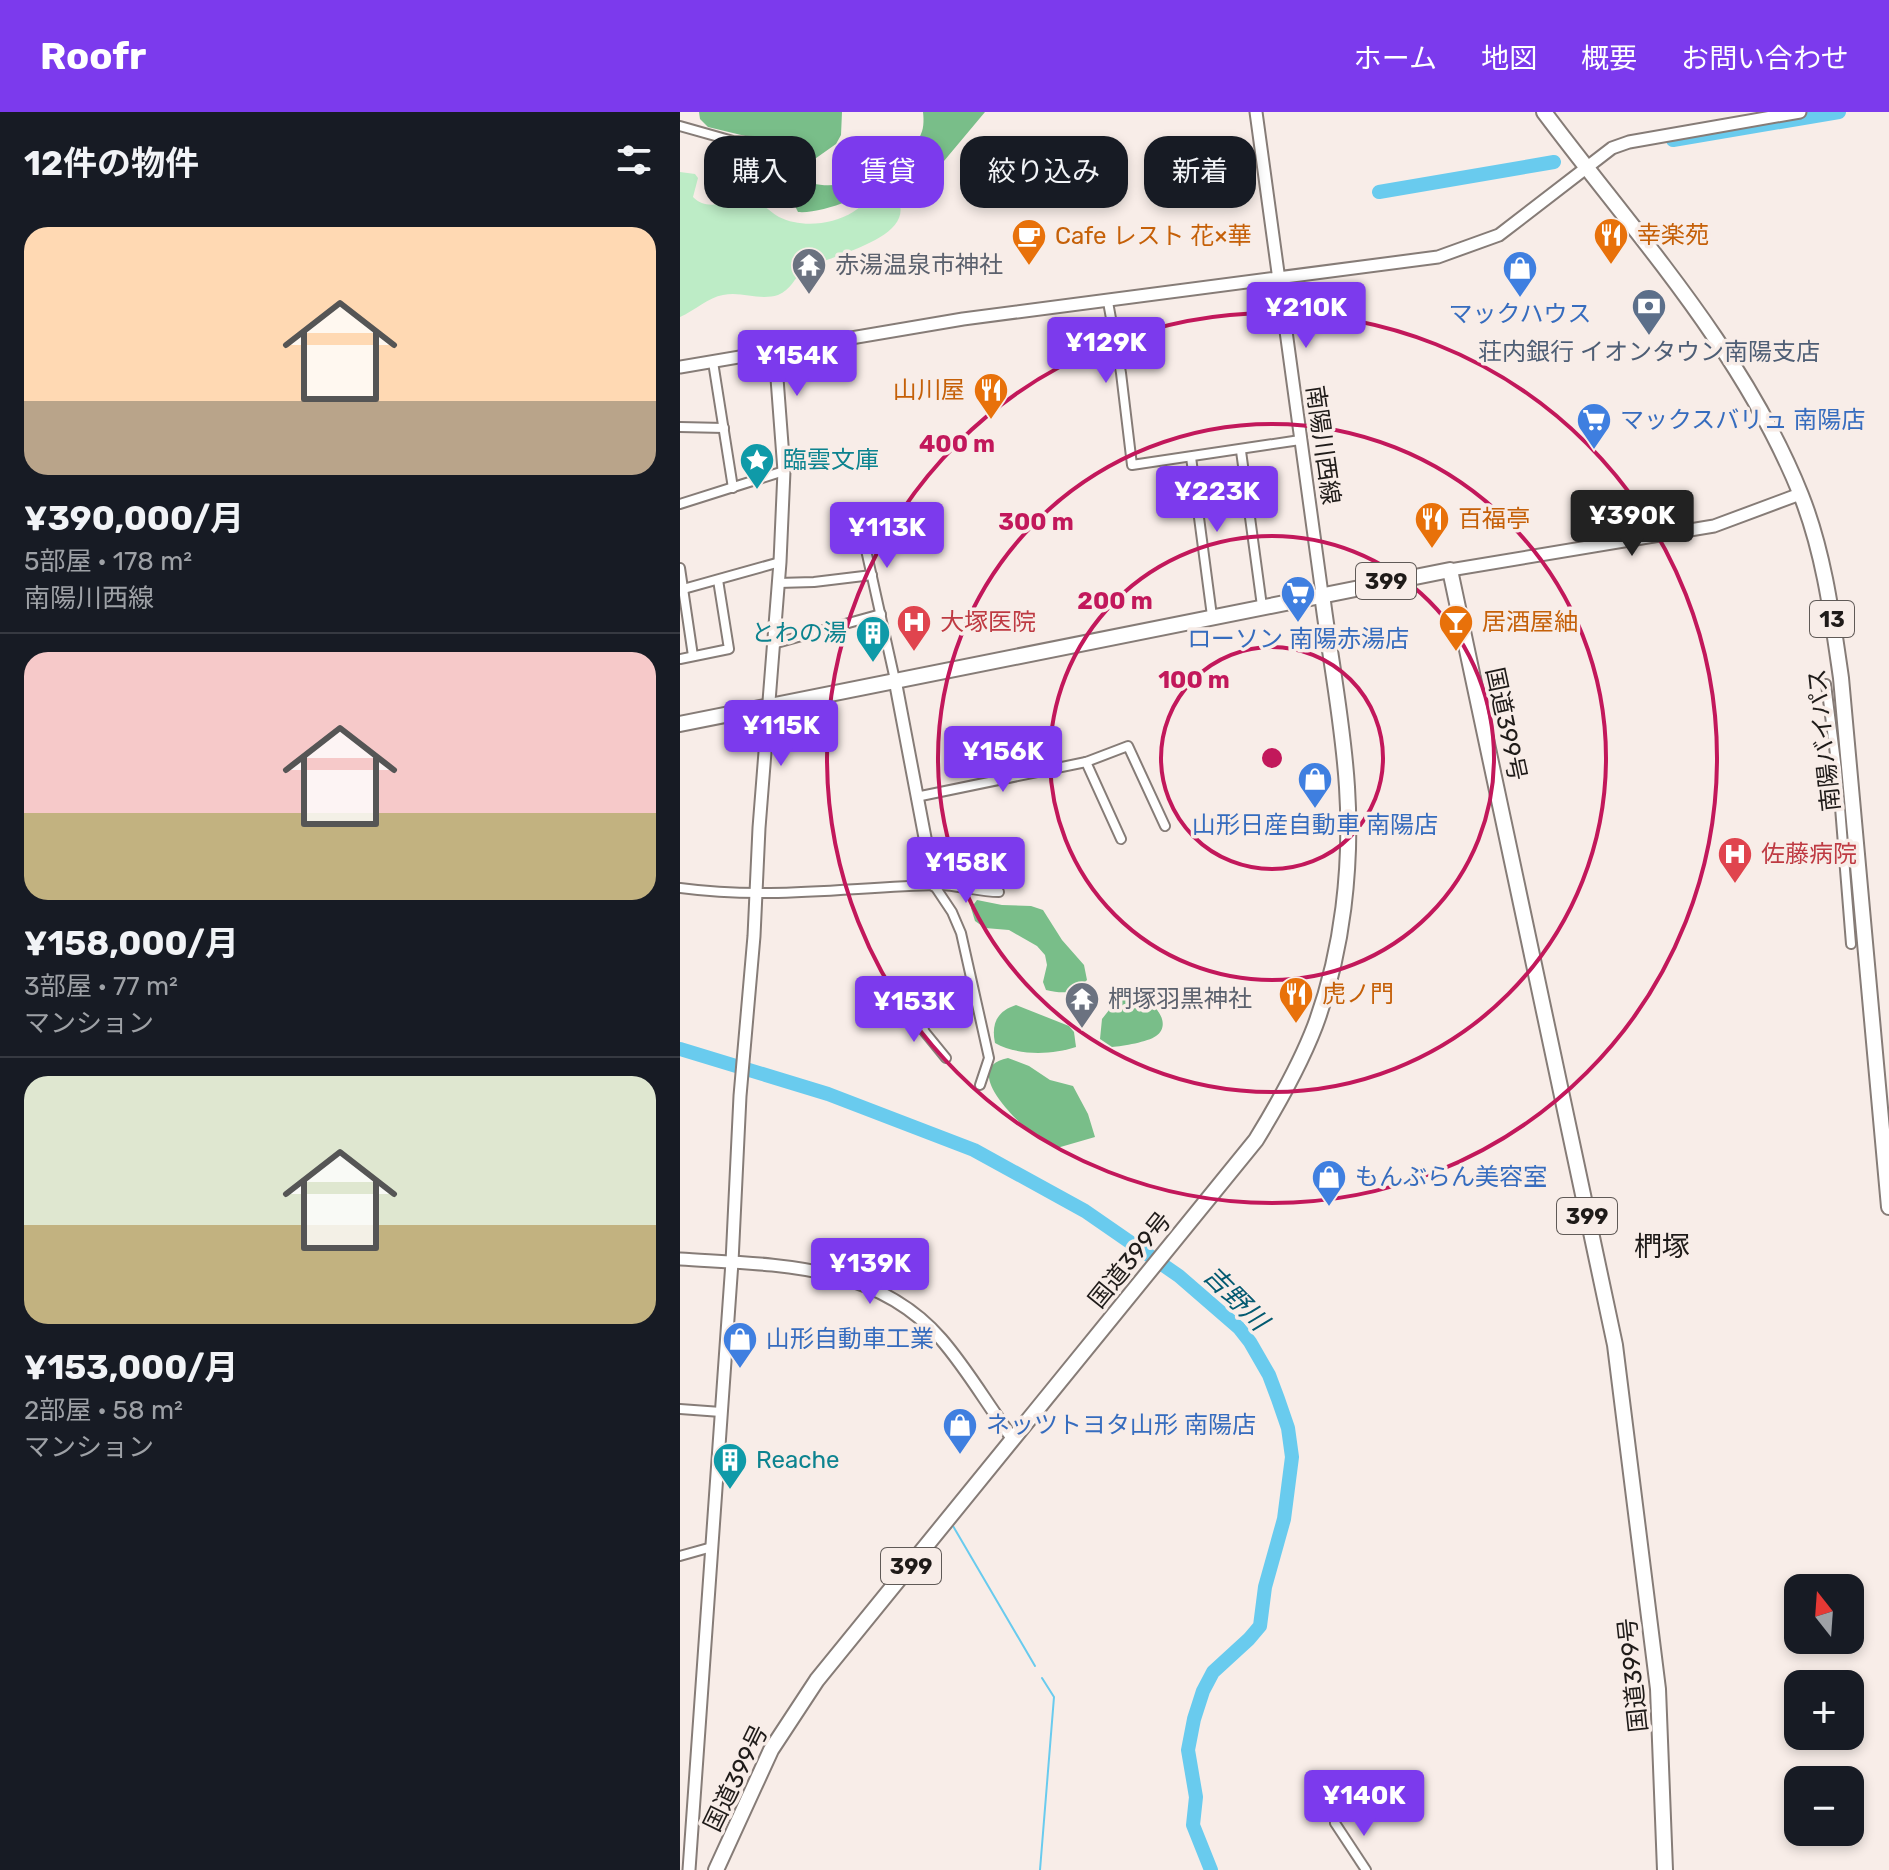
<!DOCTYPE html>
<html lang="ja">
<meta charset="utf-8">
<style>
:root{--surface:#171b24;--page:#20242c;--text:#f1f3f6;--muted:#9ea1a6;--line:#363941;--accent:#7c3aed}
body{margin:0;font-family:Rubik,"Noto Sans JP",sans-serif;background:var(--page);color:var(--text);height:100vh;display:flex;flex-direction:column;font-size:30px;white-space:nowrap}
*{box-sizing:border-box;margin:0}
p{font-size:26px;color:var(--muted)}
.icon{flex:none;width:44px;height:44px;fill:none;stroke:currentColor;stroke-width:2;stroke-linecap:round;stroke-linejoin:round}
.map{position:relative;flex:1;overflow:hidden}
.drawer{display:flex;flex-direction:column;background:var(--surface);width:680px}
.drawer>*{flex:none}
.top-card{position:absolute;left:24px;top:24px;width:760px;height:72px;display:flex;gap:16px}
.needle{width:52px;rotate:343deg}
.tools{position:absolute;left:1104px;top:1462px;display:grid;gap:16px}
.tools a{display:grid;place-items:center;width:80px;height:80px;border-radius:16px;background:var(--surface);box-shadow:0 4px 12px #0003;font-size:40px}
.price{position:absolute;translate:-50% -68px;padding:0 18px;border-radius:8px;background:var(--accent);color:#fff;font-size:26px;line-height:52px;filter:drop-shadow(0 2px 4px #0008)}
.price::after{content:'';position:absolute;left:50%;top:48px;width:24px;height:18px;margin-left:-12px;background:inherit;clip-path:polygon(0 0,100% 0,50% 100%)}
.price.selected{background:#222;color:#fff}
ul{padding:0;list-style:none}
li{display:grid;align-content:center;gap:16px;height:424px;padding:0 24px}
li+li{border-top:2px solid var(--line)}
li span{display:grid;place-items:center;height:248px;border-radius:24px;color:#555}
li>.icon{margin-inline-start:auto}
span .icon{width:144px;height:144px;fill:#fffc;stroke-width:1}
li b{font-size:34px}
h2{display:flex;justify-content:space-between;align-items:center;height:96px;padding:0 24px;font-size:34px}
.pill{padding:0 28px;border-radius:24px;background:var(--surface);box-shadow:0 4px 12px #0003;font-size:28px;line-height:72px}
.pill.selected{background:var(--accent);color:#fff}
header{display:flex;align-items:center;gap:48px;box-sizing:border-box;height:112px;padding:0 40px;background:var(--accent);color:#fff}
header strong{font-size:38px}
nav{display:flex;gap:44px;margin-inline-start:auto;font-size:28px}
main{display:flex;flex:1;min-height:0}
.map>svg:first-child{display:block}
</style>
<header>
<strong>Roofr</strong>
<nav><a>ホーム</a><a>地図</a><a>概要</a><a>お問い合わせ</a></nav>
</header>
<main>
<section class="drawer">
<h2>12件の物件<svg class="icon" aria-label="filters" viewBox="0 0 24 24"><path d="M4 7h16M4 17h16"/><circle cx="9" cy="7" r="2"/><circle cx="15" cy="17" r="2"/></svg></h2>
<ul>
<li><span style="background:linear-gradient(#ffd9b3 70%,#b9a48a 0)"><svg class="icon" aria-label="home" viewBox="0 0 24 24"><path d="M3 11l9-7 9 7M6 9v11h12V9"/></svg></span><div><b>¥390,000/月</b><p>5部屋 · 178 m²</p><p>南陽川西線</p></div></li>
<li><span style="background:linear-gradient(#f6c9c9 65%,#c2b280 0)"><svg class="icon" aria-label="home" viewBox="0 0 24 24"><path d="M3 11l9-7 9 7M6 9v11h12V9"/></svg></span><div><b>¥158,000/月</b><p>3部屋 · 77 m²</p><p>マンション</p></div></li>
<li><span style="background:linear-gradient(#dfe7d0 60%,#c2b280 0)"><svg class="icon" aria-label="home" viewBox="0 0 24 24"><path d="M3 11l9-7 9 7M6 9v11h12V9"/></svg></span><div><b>¥153,000/月</b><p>2部屋 · 58 m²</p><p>マンション</p></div></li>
</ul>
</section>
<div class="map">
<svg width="1209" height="1758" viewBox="0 0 1209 1758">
<rect width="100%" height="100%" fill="#f8ede8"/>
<path fill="#bdecc6" d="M 0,60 L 15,62 L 18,66 L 13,85 C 31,103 51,83 73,88 C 83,91 90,100 99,105 C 121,116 152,113 173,100 C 183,94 192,83 202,76 L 212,78 C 251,126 146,143 124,158 C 114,166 111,178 98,183 C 79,189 62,179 43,183 C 29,185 14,199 0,205 Z"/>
<g fill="#79be89">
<path d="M 19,0 L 162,0 L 161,23 L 156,32 L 122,56 L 120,65 C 134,76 158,75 175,68 C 187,63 192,55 204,58 L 206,63 C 191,83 143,102 118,100 L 107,78 L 103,37 L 98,32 L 28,15 L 20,7 Z"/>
<path d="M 243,0 L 305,0 L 238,80 C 223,79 210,59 220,46 C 225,38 234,34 239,26 C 244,18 244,9 243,0 Z"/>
<path d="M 297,788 L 322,793 L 351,794 L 363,798 L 382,828 L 404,853 L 407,868 C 393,882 385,882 366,878 L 363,870 L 367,853 L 365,843 L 357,834 L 329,818 L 305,816 L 295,809 L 291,796 Z"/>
<path d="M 447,887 C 453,888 460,888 466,890 C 480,895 490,915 476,924 C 468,930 443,934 432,935 L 420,927 L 422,907 L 437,888 Z"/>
<path d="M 336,893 L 389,914 L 394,920 L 396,935 C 372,943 338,944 315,931 C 311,912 317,899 336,893 Z"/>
<path d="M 328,946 L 349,954 L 370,968 L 393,974 L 408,1002 L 415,1025 L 377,1036 C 368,1031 358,1026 350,1020 C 333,1005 281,955 328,946 Z"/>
</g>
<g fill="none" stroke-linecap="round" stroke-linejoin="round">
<g stroke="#69cbee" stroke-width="2">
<path d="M 273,1414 L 355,1554"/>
<path d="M 360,1758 L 374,1585 L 362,1566"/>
</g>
<g stroke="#69cbee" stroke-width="14">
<path d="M 993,28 L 1159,0"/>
<path d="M 699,80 L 874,50"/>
<path d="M 0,937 L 148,982 L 294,1038 L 405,1099 L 499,1164 L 559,1216 L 570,1230 L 589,1263 L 598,1287 L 608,1316 L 612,1345 L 604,1407 L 585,1475 L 580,1514 L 569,1527 L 533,1560 L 523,1579 L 514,1607 L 508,1638 L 516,1685 L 513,1713 L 531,1758"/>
</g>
<g stroke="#867c77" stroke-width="12">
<g id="street">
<path d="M 0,14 L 53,29 L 74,30"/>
<path d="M 428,190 L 441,261 L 452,353 L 620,328"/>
<path d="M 33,250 L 53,376"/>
<path d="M 0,315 L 44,316"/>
<path d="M 561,339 L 582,494"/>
<path d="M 511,345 L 532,504"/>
<path d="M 0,392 L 104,359"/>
<path d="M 182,420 L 215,568"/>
<path d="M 0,456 L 13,544"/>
<path d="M 98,471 L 134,470 L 192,463"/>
<path d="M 0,478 L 100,450"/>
<path d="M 93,532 L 201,502"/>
<path d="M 0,547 L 49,537 L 38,468"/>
<path d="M 1146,572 L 1157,658 L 1171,832"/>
<path d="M 406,650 L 441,727"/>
<path d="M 236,685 L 406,650 L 448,634 L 485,714"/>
<path d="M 254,773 L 272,800 L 281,821 L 309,946 L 300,973"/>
<path d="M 0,776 C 89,788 170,775 258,773 C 278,773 298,780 319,780"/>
<path d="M 242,901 L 244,919 L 266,946"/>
<path d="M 0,1297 L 41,1300"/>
<path d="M 0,1444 L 32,1435"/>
<path d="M 655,1711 L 686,1758"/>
</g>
</g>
<g stroke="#867c77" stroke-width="15">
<g id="secondary">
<path d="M 576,0 L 642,482"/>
<path d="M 0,255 L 283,207 L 758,145 L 819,123 L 932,36 L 949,30 L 1120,0"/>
<path d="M 770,458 L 1034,414 L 1120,382"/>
<path d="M 215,568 L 254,773"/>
<path d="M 0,1147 C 93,1153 194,1150 261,1227 C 288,1258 308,1294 333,1327"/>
<path d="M 9,1758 L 52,1150 L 60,984 L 74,824 L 79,716 L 100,450 L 104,359 L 95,240"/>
</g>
</g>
<g stroke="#867c77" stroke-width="18">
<g id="highway">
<path d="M 864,0 C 956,123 1063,238 1121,383 C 1144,441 1152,504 1161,566 L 1209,1095"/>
<path d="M 0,612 L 770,458 L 935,1233 L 978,1577 L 985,1758"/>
<path d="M 36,1758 L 91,1638 L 137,1568 L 576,1028 C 598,992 620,953 635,914 C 663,839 672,754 667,675 C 663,610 650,546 642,482"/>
</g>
</g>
<use href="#street" stroke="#fff" stroke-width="8"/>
<use href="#secondary" stroke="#fff" stroke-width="11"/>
<use href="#highway" stroke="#fff" stroke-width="14"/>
</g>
<g fill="none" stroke="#c2185b" stroke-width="4">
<circle cx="592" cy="646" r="111"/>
<circle cx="592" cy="646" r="222"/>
<circle cx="592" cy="646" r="334"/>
<circle cx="592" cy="646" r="445"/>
</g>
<defs>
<g id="restaurant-pin" transform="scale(1.8)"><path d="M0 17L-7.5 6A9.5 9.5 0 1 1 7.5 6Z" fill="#e8710a" stroke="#f8ede8"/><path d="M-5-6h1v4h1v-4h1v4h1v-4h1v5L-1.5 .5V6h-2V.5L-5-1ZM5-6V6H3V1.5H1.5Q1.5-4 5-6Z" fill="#fff"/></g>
<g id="cafe-pin" transform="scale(1.8)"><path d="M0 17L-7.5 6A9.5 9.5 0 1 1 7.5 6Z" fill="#e8710a" stroke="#f8ede8"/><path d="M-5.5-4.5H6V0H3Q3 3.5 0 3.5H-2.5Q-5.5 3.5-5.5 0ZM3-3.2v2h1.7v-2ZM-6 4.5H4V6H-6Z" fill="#fff"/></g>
<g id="temple-pin" transform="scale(1.8)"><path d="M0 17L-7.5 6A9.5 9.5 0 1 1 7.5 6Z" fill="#6b7280" stroke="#f8ede8"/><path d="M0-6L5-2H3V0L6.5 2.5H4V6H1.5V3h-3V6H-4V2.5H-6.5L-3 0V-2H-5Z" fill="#fff"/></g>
<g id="shop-pin" transform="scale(1.8)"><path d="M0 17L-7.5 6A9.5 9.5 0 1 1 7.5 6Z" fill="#3f7fe0" stroke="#f8ede8"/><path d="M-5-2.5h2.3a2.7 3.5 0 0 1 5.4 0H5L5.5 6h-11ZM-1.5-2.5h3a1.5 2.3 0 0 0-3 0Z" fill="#fff"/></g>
<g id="bank-pin" transform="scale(1.8)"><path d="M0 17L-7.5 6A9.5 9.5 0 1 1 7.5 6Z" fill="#5c6f8a" stroke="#f8ede8"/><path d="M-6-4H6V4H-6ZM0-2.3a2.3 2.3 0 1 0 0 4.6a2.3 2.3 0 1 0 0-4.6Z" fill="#fff"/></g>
<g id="supermarket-pin" transform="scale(1.8)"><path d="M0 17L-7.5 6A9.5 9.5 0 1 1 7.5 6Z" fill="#3f7fe0" stroke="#f8ede8"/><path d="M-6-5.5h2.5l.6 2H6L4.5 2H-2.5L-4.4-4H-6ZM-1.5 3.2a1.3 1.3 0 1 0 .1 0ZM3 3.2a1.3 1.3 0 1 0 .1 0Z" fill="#fff"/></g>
<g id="sight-pin" transform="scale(1.8)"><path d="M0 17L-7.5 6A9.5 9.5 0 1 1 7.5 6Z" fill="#0f9aa8" stroke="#f8ede8"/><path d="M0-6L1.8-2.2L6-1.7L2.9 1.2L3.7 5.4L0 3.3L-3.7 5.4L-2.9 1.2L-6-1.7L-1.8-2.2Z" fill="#fff"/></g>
<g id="hospital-pin" transform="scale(1.8)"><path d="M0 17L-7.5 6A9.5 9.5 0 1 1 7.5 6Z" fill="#e0444e" stroke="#f8ede8"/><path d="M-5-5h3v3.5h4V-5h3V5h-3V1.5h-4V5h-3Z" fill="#fff"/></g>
<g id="bar-pin" transform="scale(1.8)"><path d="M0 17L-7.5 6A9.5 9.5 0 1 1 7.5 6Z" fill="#e8710a" stroke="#f8ede8"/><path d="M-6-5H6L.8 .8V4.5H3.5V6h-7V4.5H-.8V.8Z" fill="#fff"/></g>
<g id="building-pin" transform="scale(1.8)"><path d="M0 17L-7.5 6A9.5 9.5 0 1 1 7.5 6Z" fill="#0f9aa8" stroke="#f8ede8"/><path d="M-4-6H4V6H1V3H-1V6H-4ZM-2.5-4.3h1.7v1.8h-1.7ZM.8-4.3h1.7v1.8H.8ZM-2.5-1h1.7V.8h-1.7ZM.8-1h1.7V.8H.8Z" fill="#fff"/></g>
</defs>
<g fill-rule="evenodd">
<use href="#restaurant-pin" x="931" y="123"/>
<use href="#cafe-pin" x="349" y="124"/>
<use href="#temple-pin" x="129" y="153"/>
<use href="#shop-pin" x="840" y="156"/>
<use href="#bank-pin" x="969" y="194"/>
<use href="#restaurant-pin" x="311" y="278"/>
<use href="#supermarket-pin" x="914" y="308"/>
<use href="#sight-pin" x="77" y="348"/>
<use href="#restaurant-pin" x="752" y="407"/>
<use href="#supermarket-pin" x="618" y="481"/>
<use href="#hospital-pin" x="234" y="510"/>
<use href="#bar-pin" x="776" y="510"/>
<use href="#building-pin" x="193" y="521"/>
<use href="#shop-pin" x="635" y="667"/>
<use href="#hospital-pin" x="1055" y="742"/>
<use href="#restaurant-pin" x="616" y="882"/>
<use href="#temple-pin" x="402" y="887"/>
<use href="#shop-pin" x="649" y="1065"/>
<use href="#shop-pin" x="60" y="1227"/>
<use href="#shop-pin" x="280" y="1313"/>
<use href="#building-pin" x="50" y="1348"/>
</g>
<g text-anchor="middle" stroke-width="7" stroke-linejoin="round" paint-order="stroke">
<g fill="#f8ede8" stroke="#605a57" stroke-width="2">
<rect x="676" y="451" width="60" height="36" rx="6"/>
<rect x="1130" y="489" width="44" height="36" rx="6"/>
<rect x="877" y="1086" width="60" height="36" rx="6"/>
<rect x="201" y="1436" width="60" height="36" rx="6"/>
</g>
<g font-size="22" font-weight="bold" fill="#1f1b19">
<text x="706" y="477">399</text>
<text x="1152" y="515">13</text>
<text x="907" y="1112">399</text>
<text x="231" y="1462">399</text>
</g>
<g font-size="24" fill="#c56008" stroke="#f8ede8" text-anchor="start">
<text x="957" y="131">幸楽苑</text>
<text x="375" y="132">Cafe レスト 花×華</text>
<text x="285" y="286" text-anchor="end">山川屋</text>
<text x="778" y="415">百福亭</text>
<text x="802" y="518">居酒屋紬</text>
<text x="642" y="890">虎ノ門</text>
</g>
<g font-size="24" fill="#5b616d" stroke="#f8ede8" text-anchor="start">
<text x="155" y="161">赤湯温泉市神社</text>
<text x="428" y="895">椚塚羽黒神社</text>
</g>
<g font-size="24" fill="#366cbe" stroke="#f8ede8" text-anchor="start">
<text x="840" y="210" text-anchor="middle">マックハウス</text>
<text x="940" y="316">マックスバリュ 南陽店</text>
<text x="618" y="535" text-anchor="middle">ローソン 南陽赤湯店</text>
<text x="635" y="721" text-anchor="middle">山形日産自動車 南陽店</text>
<text x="675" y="1073">もんぶらん美容室</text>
<text x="86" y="1235">山形自動車工業</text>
<text x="306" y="1321">ネッツトヨタ山形 南陽店</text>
</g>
<g font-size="24" fill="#4e5e75" stroke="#f8ede8">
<text x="969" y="248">荘内銀行 イオンタウン南陽支店</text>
</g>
<g font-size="24" fill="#1f1b19" stroke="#f8ede8">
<text transform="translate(643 333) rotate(82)" y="8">南陽川西線</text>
<text transform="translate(826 612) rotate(78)" y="8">国道399号</text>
<text transform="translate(1144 628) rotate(-96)" y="8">南陽バイパス</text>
<text transform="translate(450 1148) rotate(-51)" y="8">国道399号</text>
<text transform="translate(953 1563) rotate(-96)" y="8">国道399号</text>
<text transform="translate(56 1666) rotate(-64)" y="8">国道399号</text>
</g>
<g font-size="24" fill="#0d838f" stroke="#f8ede8" text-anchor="start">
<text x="103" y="356">臨雲文庫</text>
<text x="167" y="529" text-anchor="end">とわの湯</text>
<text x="76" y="1356">Reache</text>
</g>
<g font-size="24" fill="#be3a42" stroke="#f8ede8" text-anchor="start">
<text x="260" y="518">大塚医院</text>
<text x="1081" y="750">佐藤病院</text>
</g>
<g font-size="26" font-style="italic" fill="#035a71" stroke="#f8ede8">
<text transform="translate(556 1186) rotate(45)" y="9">吉野川</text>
</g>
<g font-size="28" fill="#1f1b19" stroke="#f8ede8">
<text x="982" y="1144">椚塚</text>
</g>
</g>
<circle cx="592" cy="646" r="12" fill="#c2185b" stroke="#f8ede8" stroke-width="4"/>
<g font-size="24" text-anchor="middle" font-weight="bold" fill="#c2185b" stroke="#f8ede8" stroke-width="7" stroke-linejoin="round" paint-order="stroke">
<text x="277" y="340">400 m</text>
<text x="356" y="418">300 m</text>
<text x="435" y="497">200 m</text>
<text x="514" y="576">100 m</text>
</g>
</svg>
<div class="tools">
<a><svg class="needle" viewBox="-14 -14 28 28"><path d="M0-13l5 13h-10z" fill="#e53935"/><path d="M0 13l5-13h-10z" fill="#9ea1a6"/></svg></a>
<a>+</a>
<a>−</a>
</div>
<b class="price" style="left:626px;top:238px">¥210K</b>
<b class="price" style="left:426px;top:273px">¥129K</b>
<b class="price" style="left:117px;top:286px">¥154K</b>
<b class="price" style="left:537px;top:422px">¥223K</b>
<b class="price selected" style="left:952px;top:446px">¥390K</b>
<b class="price" style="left:207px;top:458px">¥113K</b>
<b class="price" style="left:101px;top:656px">¥115K</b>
<b class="price" style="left:323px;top:682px">¥156K</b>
<b class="price" style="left:286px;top:793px">¥158K</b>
<b class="price" style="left:234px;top:932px">¥153K</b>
<b class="price" style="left:190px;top:1194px">¥139K</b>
<b class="price" style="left:684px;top:1726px">¥140K</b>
<div class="top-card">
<a class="pill">購入</a>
<a class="pill selected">賃貸</a>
<a class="pill">絞り込み</a>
<a class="pill">新着</a>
</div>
</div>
</main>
